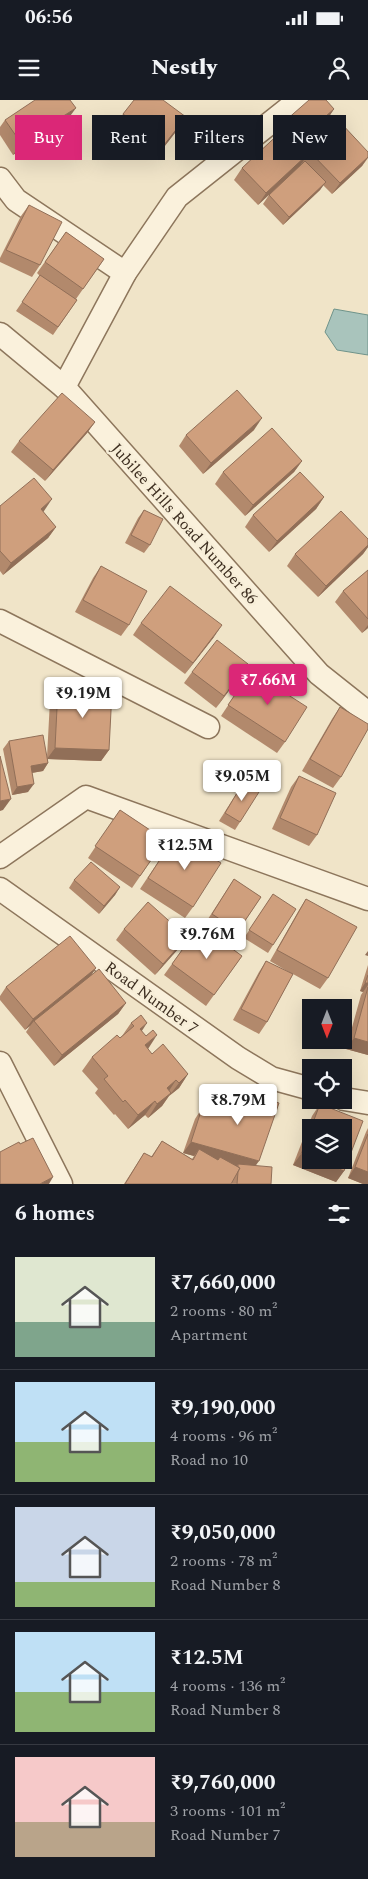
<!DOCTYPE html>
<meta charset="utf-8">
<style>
:root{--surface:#171b24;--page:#242831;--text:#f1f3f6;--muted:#9ea1a6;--line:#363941;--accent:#db2777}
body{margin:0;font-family:Spectral,serif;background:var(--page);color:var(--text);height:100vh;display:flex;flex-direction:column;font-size:19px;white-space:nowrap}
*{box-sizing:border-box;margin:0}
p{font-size:16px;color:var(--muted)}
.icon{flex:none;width:28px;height:28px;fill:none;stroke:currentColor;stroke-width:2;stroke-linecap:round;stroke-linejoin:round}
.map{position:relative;height:1084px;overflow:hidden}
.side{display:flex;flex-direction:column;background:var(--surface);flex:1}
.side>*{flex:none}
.banner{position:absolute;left:15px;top:15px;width:339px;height:45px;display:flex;gap:10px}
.needle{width:32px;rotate:180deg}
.controls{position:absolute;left:302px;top:899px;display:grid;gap:10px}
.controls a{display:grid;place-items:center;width:50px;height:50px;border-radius:0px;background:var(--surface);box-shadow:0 5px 20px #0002;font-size:25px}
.price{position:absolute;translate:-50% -42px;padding:0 11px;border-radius:5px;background:#fff;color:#222;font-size:16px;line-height:32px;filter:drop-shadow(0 1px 2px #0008)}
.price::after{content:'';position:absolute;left:50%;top:30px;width:15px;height:11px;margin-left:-8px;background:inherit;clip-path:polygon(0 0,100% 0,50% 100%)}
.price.on{background:var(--accent);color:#fff}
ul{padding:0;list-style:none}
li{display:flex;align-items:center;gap:15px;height:125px;padding:0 15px}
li+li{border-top:1px solid var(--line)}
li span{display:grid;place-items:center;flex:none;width:140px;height:100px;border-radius:0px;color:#555}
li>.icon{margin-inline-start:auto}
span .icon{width:60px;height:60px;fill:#fffc;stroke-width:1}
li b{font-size:21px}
h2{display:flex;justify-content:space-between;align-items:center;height:60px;padding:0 15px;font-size:21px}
.tag{padding:0 18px;border-radius:0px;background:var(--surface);box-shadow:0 5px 20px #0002;font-size:18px;line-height:45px}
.tag.on{background:var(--accent);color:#fff}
.status{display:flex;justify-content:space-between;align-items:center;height:35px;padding:0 25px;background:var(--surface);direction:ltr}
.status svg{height:14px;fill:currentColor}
header{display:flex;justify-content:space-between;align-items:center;height:65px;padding:0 15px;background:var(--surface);font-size:22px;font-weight:800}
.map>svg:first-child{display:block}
</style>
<div class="status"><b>06:56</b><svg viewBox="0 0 49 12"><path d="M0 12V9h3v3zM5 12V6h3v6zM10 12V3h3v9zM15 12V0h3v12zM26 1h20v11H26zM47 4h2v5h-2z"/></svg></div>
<header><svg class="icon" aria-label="menu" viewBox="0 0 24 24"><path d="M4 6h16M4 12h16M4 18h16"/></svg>Nestly<svg class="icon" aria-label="person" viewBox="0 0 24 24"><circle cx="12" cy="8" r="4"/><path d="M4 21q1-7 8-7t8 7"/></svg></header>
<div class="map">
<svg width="368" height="1084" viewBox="0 0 368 1084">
<rect width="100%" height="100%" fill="#f0e4c8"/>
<path fill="#a9c4bc" stroke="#6f938a" d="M 334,209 L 368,215 L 368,255 L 337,250 L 325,232 Z"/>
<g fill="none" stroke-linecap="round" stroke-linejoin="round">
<g stroke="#8d765c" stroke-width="25">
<g id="minor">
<path d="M 0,79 L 16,100 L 125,173"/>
<path d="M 0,234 L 64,287 L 319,574 L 368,613"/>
<path d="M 64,287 L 125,173 L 177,97 L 299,0"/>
<path d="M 0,521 L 208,627"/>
<path d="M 0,757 L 86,697 L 368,799"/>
<path d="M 0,789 L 238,958 L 271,978 L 311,989"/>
<path d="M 0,963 L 61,1084"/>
<path d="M 344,999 L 368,1003"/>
</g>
</g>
<use href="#minor" stroke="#faf1dc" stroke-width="22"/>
</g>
<g fill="#b2896c">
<path d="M 334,9 L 328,18 L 298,44 L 307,54 L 309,51 L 368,52 L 368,58 L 362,66 L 332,94 L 323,85 L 320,90 L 283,125 L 263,104 L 269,95 L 302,64 L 302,63 L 300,66 L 258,105 L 234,80 L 242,68 L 282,31 L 280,29 L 285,21 Z"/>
<path d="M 123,14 L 178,29 L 157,56 L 115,25 Z"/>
<path d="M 68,19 L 13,55 L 0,35 L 0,27 L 5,20 Z"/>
<path d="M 29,105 L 40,165 L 32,177 L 0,162 L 0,158 L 21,116 Z"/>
<path d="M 66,132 L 104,159 L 76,199 L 77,200 L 53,235 L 16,211 L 40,176 L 37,173 Z"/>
<path d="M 95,322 L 87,333 L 45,381 L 11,352 L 19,341 Z"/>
<path d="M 254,330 L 203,374 L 179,346 L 186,335 Z"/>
<path d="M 302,361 L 294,372 L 245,416 L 215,384 L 223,372 Z"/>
<path d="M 324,397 L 316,409 L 269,452 L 245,427 L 253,415 Z"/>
<path d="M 0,406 L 44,411 L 43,412 L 56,427 L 48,438 L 3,475 L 0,471 Z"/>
<path d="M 144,410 L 150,445 L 144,453 L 125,443 L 138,418 Z"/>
<path d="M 368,439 L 368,447 L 363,454 L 318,497 L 287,466 L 295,454 Z"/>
<path d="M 101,466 L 129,525 L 121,536 L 75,512 L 93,478 Z"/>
<path d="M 368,470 L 368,528 L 362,533 L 335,502 L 343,491 Z"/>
<path d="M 141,523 L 214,537 L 185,574 L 133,535 Z"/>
<path d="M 248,564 L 216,608 L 184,583 L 192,572 Z"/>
<path d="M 251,571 L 285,642 L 277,653 L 221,616 Z"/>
<path d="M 58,588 L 109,650 L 101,661 L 48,659 L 48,663 L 43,671 L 32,673 L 28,692 L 12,695 L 3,649 L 9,641 L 47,657 L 50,600 Z"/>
<path d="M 340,607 L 341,677 L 333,688 L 302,671 L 332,619 Z"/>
<path d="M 299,676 L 317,735 L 309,746 L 272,729 L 291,687 Z"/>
<path d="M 243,683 L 240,722 L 235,730 L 219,721 Z"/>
<path d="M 120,710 L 165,740 L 132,788 L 88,758 Z"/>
<path d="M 176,735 L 193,807 L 185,818 L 140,789 Z"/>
<path d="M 234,779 L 261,797 L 233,839 L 206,822 Z"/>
<path d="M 74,780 L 120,787 L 115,795 L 99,814 L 69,788 Z"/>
<path d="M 273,794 L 273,845 L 268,853 L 244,838 Z"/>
<path d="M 306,799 L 328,878 L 320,889 L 293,874 L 267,922 L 259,934 L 233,920 L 259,872 L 266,861 L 292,874 L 270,861 L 299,810 Z"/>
<path d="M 200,825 L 242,856 L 206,906 L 164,875 Z"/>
<path d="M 124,829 L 187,837 L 179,848 L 155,875 L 116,840 Z"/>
<path d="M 368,865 L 368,955 L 346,949 L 361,895 L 363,892 L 360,891 Z"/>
<path d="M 96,868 L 92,874 L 126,903 L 118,914 L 54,966 L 26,932 L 30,926 L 25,930 L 0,900 L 0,896 L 6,887 Z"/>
<path d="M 131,923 L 142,931 L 147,949 L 152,954 L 188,974 L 179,988 L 169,996 L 162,1006 L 148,1018 L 145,1015 L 128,1029 L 115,1014 L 114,1015 L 95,993 L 98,989 L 82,971 L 92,957 L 122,936 Z"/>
<path d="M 245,991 L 255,1066 L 271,1084 L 232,1084 L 232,1082 L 231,1084 L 124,1084 L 144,1053 L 151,1057 L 162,1041 L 192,1059 L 194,1056 L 183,1053 L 195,1019 L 202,1008 L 215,1013 L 241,997 Z"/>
<path d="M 320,1004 L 344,1071 L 336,1082 L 293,1065 L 312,1016 Z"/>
<path d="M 368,1028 L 368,1084 L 363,1084 L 348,1078 L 366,1032 Z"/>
</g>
<g fill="#916f58">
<path d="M 76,8 L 68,19 L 13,55 L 21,43 Z"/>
<path d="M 334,9 L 328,18 L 296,47 L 301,38 Z"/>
<path d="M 186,17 L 178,29 L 157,56 L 164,45 Z"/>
<path d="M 308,54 L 300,66 L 258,105 L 266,93 Z"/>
<path d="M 368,57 L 362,66 L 332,94 L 340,83 Z"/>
<path d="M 326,82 L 320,90 L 283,125 L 289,117 Z"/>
<path d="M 262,318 L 254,330 L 203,374 L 211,363 Z"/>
<path d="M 95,322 L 87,333 L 45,381 L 53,370 Z"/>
<path d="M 302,361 L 294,372 L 245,416 L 253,405 Z"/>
<path d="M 324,397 L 316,409 L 269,452 L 277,441 Z"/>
<path d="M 52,399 L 44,411 L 33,420 L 41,409 Z"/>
<path d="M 56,427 L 48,438 L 3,475 L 11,463 Z"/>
<path d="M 368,445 L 368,447 L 363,454 L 318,497 L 326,486 Z"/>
<path d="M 222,525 L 214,537 L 185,574 L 193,563 Z"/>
<path d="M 368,525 L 368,528 L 362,533 Z"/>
<path d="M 248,564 L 241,575 L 216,608 L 224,596 Z"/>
<path d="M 55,648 L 109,650 L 101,661 L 47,659 Z"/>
<path d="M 48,663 L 43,671 L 25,674 L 31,666 Z"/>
<path d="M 34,684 L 28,692 L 12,695 L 17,687 Z"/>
<path d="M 11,699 L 3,710 L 0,711 L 0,701 Z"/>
<path d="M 120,787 L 115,795 L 99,814 L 104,806 Z"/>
<path d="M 187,837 L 179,848 L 155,875 L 163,864 Z"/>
<path d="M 368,851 L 368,856 L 365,855 Z"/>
<path d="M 96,868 L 88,880 L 34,921 L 30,926 L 25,930 L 33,919 Z"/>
<path d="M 365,883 L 368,883 L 368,885 L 363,892 L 360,891 Z"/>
<path d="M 126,903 L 118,914 L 54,966 L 62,955 Z"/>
<path d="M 147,923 L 138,937 L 140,929 Z"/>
<path d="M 157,935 L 148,949 L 135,959 L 145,945 Z"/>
<path d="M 354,938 L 368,942 L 368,955 L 346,949 Z"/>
<path d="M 188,974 L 179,988 L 169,996 L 179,983 Z"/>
<path d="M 176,980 L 167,994 L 167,988 Z"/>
<path d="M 171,993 L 162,1006 L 148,1018 L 157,1004 Z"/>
<path d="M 155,1001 L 145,1015 L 128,1029 L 138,1015 Z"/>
<path d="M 191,1042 L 259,1061 L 251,1072 L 238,1064 L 236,1068 L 216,1062 L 199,1049 L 194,1056 L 183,1053 Z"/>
<path d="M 301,1054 L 311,1058 L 311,1060 L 317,1060 L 344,1071 L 336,1082 L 293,1065 Z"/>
<path d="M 355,1067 L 368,1072 L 368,1084 L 363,1084 L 348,1078 Z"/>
<path d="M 53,1077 L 49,1084 L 40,1084 Z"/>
</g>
<g fill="#cf9f7d" stroke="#916f58">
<path d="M 35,0 L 70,0 L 76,8 L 21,43 L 5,20 Z"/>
<path d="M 134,0 L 163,0 L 186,17 L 164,45 L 123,14 Z"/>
<path d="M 309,0 L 326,0 L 334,9 L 301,38 L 285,21 Z"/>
<path d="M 340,22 L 368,52 L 368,57 L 340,83 L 309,51 Z"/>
<path d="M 284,29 L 308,54 L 266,93 L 242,68 Z"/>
<path d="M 305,61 L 326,82 L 289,117 L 269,95 Z"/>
<path d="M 29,105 L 62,122 L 40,165 L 6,150 Z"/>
<path d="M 66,132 L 104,159 L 83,189 L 45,162 Z"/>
<path d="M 40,175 L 77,200 L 58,227 L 22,202 Z"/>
<path d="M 237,290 L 262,318 L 211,363 L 186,335 Z"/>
<path d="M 62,293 L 95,322 L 53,370 L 19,341 Z"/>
<path d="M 272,328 L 302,361 L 253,405 L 223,372 Z"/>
<path d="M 300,372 L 324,397 L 277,441 L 253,415 Z"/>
<path d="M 34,378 L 52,399 L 41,409 L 56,427 L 11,463 L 0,451 L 0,406 Z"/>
<path d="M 144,410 L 163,419 L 150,445 L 131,435 Z"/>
<path d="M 341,411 L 368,439 L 368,445 L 326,486 L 295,454 Z"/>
<path d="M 101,466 L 147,491 L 129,525 L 83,500 Z"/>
<path d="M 368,470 L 368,519 L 343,491 Z"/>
<path d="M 170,486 L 222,525 L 193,563 L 141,523 Z"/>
<path d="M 217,540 L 248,564 L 224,596 L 192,572 Z"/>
<path d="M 251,571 L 307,607 L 285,642 L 228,605 Z"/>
<path d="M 58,588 L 112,591 L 109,650 L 55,648 Z"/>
<path d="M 340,607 L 368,624 L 368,629 L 341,677 L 310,659 Z"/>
<path d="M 43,635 L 48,663 L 31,666 L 34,684 L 17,687 L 9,641 Z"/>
<path d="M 0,656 L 11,699 L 0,701 Z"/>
<path d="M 299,676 L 336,693 L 317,735 L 280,718 Z"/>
<path d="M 243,683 L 259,692 L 240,722 L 225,713 Z"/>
<path d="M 120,710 L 165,740 L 140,776 L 95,746 Z"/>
<path d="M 176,735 L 221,763 L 193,807 L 148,778 Z"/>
<path d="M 91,762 L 120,787 L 104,806 L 74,780 Z"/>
<path d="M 234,779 L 261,797 L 238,831 L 212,814 Z"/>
<path d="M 273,794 L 296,809 L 273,845 L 249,830 Z"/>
<path d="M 306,799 L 357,827 L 328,878 L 277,850 Z"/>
<path d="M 148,802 L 187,837 L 163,864 L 124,829 Z"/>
<path d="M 200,825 L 242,856 L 214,895 L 172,864 Z"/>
<path d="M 70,836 L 96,868 L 33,919 L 6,887 Z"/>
<path d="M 266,861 L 293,874 L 267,922 L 241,909 Z"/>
<path d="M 99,869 L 126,903 L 62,955 L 34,921 Z"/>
<path d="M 368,875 L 368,883 L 365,883 Z"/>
<path d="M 368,887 L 368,942 L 354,938 Z"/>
<path d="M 141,915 L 147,923 L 140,929 L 146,936 L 153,930 L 157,935 L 145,945 L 152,954 L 163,944 L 188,974 L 179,983 L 176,980 L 167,988 L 171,993 L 157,1004 L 155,1001 L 138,1015 L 125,1000 L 123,1002 L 104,979 L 108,976 L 92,957 L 117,935 L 120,938 L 134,926 L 131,923 Z"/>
<path d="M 245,991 L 279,1003 L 259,1061 L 191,1042 L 202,1008 L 215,1013 L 243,996 Z"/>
<path d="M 320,1004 L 363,1021 L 344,1071 L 317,1060 L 344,1060 L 344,1028 L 311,1028 L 311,1058 L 301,1054 Z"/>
<path d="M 368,1034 L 368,1072 L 355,1067 Z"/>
<path d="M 33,1038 L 53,1077 L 40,1084 L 0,1084 L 0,1052 L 19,1042 L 20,1044 Z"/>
<path d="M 162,1041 L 193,1060 L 199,1049 L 218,1060 L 220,1057 L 240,1068 L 231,1084 L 125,1084 L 144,1053 L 152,1057 Z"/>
<path d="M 238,1064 L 272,1067 L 271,1084 L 237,1084 L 238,1072 L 240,1068 L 238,1067 Z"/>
</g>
<g text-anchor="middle" stroke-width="5" stroke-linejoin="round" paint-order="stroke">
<g font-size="16" fill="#3d2e20" stroke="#f7eed8">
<text transform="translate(185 423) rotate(48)" y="6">Jubilee Hills Road Number 86</text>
<text transform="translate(152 897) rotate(36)" y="6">Road Number 7</text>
</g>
</g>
</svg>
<div class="controls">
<a><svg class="needle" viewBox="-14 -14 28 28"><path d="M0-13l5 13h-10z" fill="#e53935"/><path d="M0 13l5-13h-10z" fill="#9ea1a6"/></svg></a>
<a><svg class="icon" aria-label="locate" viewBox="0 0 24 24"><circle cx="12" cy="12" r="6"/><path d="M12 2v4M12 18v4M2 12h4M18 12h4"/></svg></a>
<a><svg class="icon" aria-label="layers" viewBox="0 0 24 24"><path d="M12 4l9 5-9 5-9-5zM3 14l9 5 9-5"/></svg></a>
</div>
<b class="price on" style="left:268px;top:606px">₹7.66M</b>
<b class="price" style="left:83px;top:619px">₹9.19M</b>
<b class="price" style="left:242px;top:702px">₹9.05M</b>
<b class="price" style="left:185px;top:771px">₹12.5M</b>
<b class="price" style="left:207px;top:860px">₹9.76M</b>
<b class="price" style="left:238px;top:1026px">₹8.79M</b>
<div class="banner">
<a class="tag on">Buy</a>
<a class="tag">Rent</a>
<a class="tag">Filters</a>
<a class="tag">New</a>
</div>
</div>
<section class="side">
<h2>6 homes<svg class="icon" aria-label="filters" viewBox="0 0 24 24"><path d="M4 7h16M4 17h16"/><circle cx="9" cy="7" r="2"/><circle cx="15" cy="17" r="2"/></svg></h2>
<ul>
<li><span style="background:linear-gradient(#dfe7d0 65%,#7fa58c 0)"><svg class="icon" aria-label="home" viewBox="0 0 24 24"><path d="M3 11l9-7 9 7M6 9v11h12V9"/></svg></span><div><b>₹7,660,000</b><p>2 rooms · 80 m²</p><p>Apartment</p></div></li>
<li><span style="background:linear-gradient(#bfe0f5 60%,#8fb573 0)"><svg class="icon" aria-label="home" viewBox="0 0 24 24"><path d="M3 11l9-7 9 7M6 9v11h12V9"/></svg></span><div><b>₹9,190,000</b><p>4 rooms · 96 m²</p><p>Road no 10</p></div></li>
<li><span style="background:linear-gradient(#c9d6e8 75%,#8fb573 0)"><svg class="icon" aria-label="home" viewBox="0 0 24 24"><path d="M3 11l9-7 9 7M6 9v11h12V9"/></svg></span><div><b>₹9,050,000</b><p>2 rooms · 78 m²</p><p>Road Number 8</p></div></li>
<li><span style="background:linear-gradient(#bfe0f5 60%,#8fb573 0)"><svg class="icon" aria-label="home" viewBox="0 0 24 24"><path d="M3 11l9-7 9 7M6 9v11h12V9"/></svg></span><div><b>₹12.5M</b><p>4 rooms · 136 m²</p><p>Road Number 8</p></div></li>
<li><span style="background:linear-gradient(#f6c9c9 65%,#b9a48a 0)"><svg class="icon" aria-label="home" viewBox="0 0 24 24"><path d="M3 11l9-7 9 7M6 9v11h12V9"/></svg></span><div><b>₹9,760,000</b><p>3 rooms · 101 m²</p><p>Road Number 7</p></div></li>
</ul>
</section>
